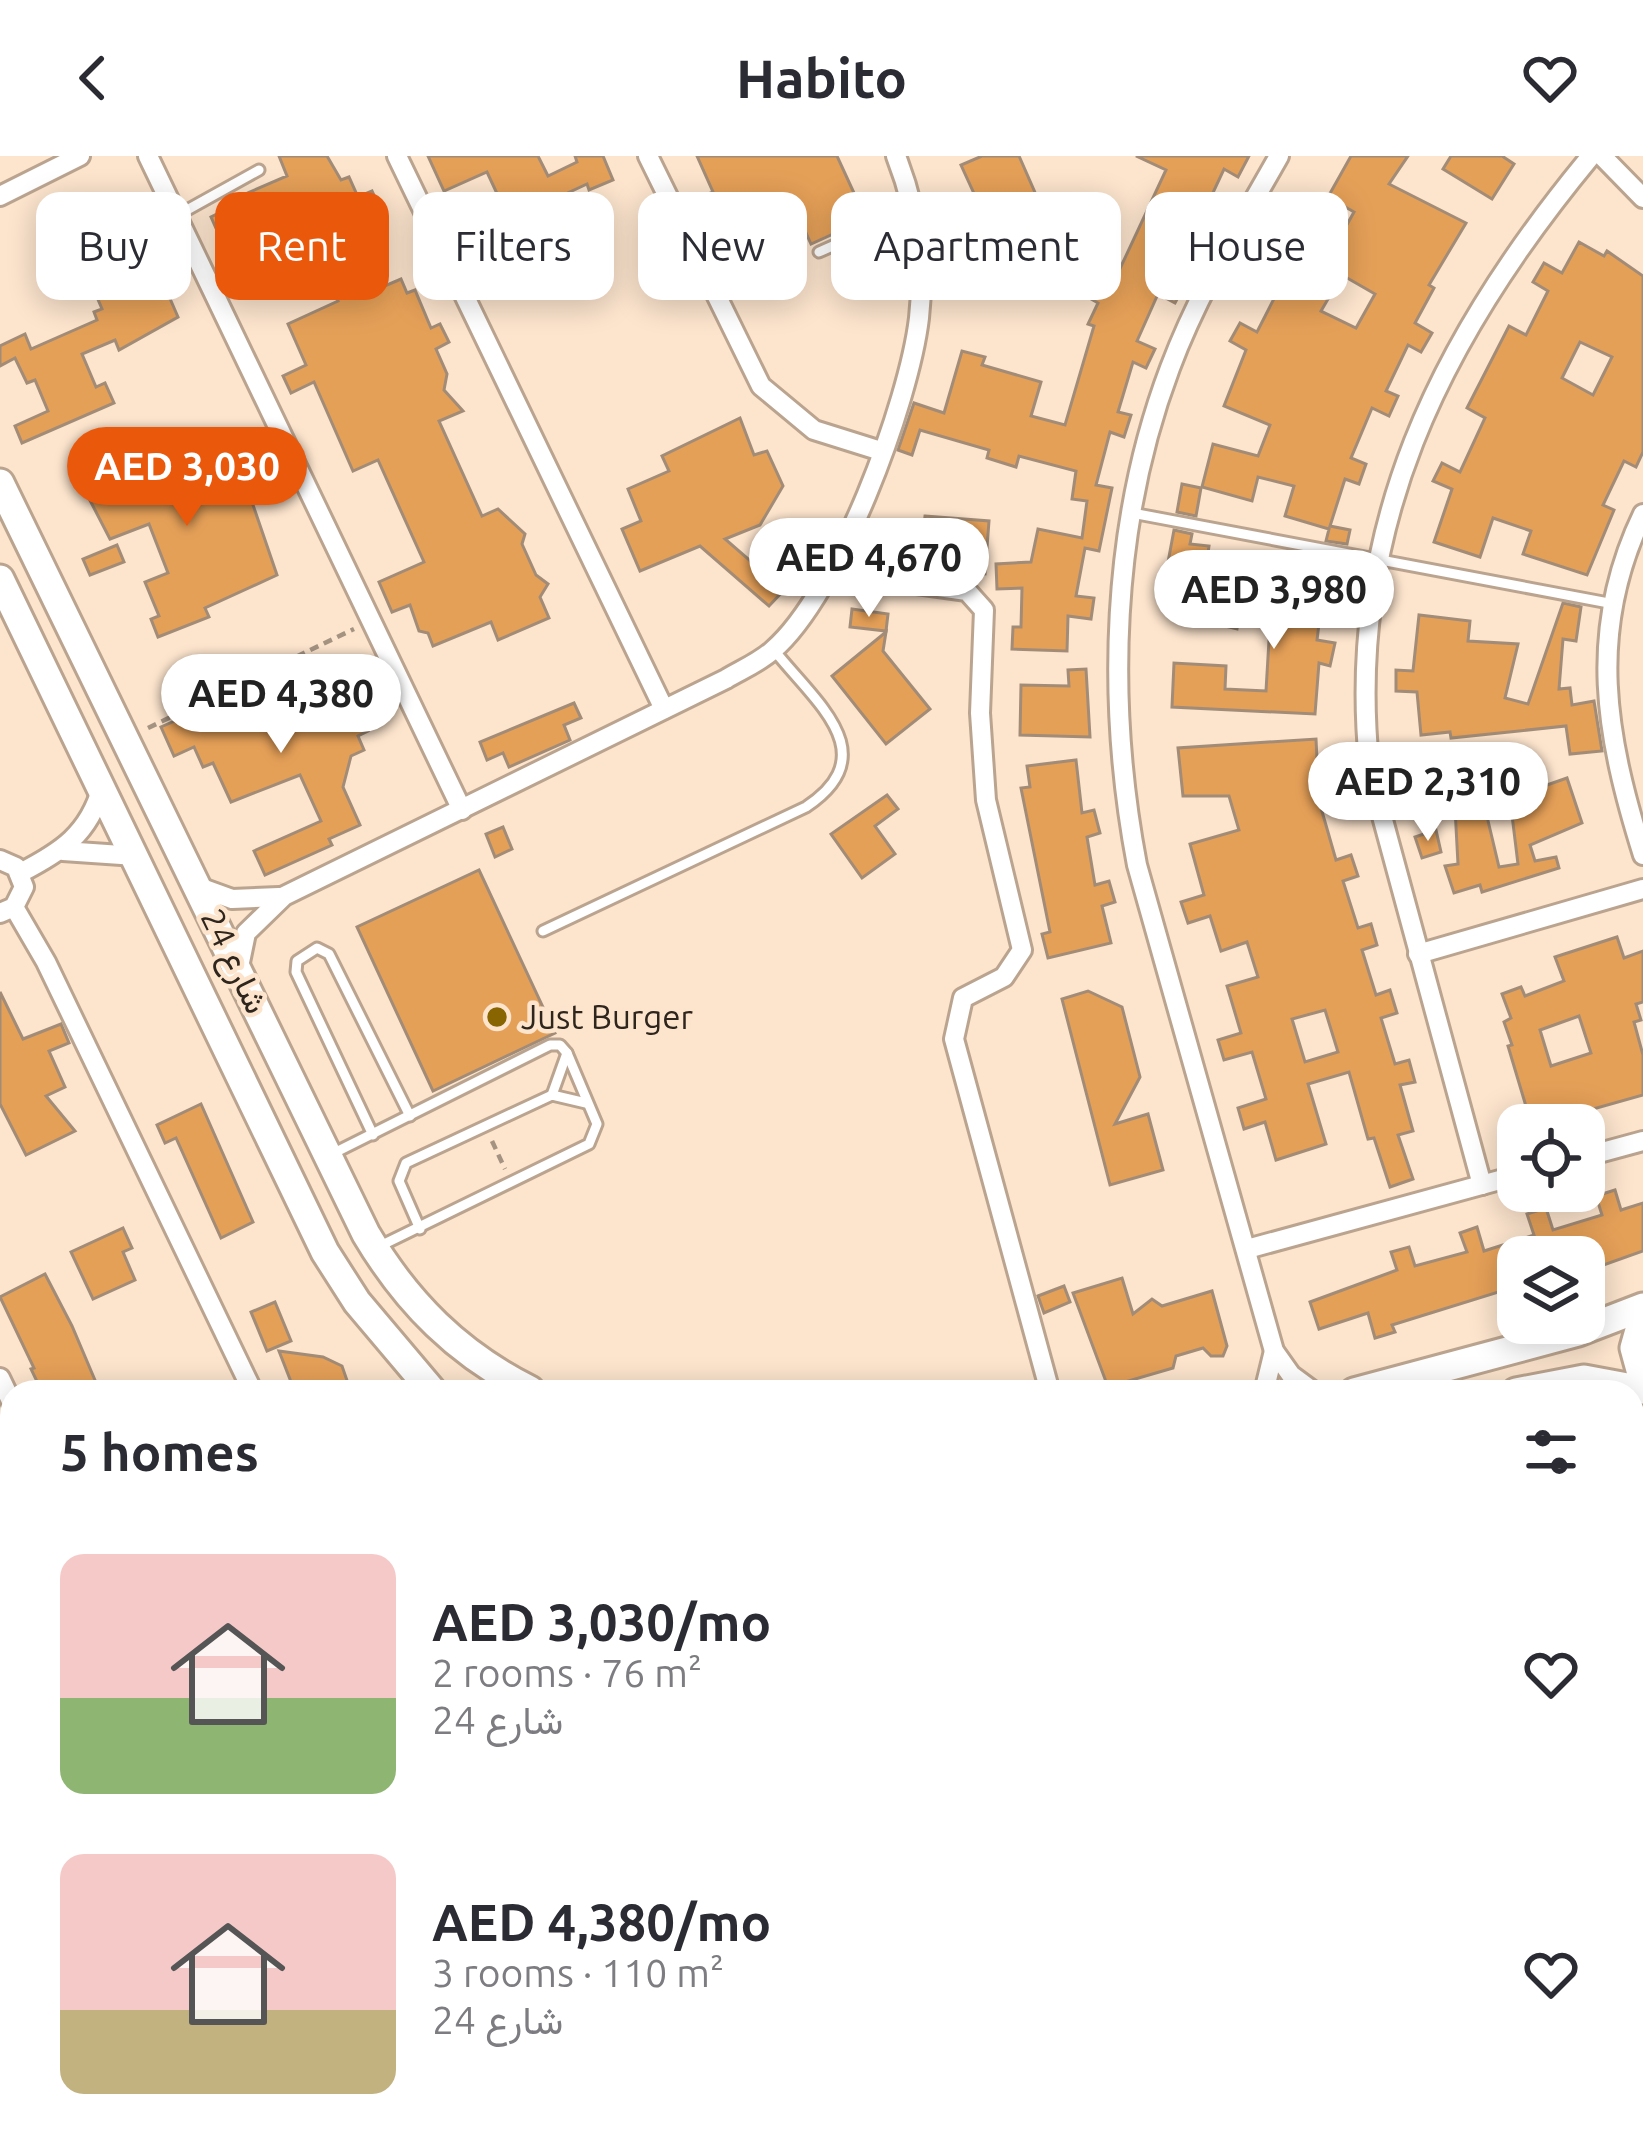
<!DOCTYPE html>
<meta charset="utf-8">
<style>
:root{--surface:#fff;--page:#f2f2f3;--text:#2b2b33;--muted:#7c7c81;--accent:#ea580c}
body{margin:0;font-family:Ubuntu,Vazirmatn,sans-serif;background:var(--page);color:var(--text);height:100vh;display:flex;flex-direction:column;font-size:45px;white-space:nowrap}
*{box-sizing:border-box;margin:0}
p{font-size:39px;color:var(--muted)}
.icon{flex:none;width:66px;height:66px;fill:none;stroke:currentColor;stroke-width:2;stroke-linecap:round;stroke-linejoin:round}
.map{position:relative;flex:1;overflow:hidden}
.sheet{position:absolute;left:0px;top:1224px;width:1644px;height:768px;display:flex;flex-direction:column;background:var(--surface);border-radius:36px 36px 0 0;box-shadow:0 6px 30px #0003}
.sheet>*{flex:none}
.top-card{position:absolute;left:36px;top:36px;width:1572px;height:108px;display:flex;gap:24px}
.buttons{position:absolute;left:1497px;top:948px;display:grid;gap:24px}
.buttons a{display:grid;place-items:center;width:108px;height:108px;border-radius:24px;background:var(--surface);box-shadow:0 6px 30px #0003;font-size:60px}
.price{position:absolute;translate:-50% -102px;padding:0 27px;border-radius:42px;background:#fff;color:#222;font-size:39px;line-height:78px;filter:drop-shadow(0 3px 6px #0008)}
.price::after{content:'';position:absolute;left:50%;top:72px;width:36px;height:27px;margin-left:-18px;background:inherit;clip-path:polygon(0 0,100% 0,50% 100%)}
.price.on{background:var(--accent);color:#fff}
ul{padding:0;list-style:none}
li{display:flex;align-items:center;gap:36px;height:300px;padding:0 60px}
li span{display:grid;place-items:center;flex:none;width:336px;height:240px;border-radius:24px;color:#555}
li>.icon{margin-inline-start:auto}
span .icon{width:144px;height:144px;fill:#fffc;stroke-width:1}
li b{font-size:51px}
h2{display:flex;justify-content:space-between;align-items:center;height:144px;padding:0 60px;font-size:51px}
.pill{padding:0 42px;border-radius:24px;background:var(--surface);box-shadow:0 6px 30px #0003;font-size:42px;line-height:108px}
.pill.on{background:var(--accent);color:#fff}
header{display:flex;justify-content:space-between;align-items:center;height:156px;padding:0 60px;background:var(--surface);font-size:54px;font-weight:700}
.map>svg:first-child{display:block}
</style>
<header><svg class="icon" aria-label="back" viewBox="0 0 24 24"><path d="M15 5l-7 7 7 7"/></svg>Habito<svg class="icon" aria-label="heart" viewBox="0 0 24 24"><path d="M12 20l-8-8c-3-5 5-10 8-4 3-6 11-1 8 4z"/></svg></header>
<div class="map">
<svg width="1643" height="1992" viewBox="0 0 1643 1992">
<rect width="100%" height="100%" fill="#fce4cd"/>
<g fill="#e5a058" stroke="#a28c77" stroke-width="3" fill-rule="evenodd">
<path d="M 279,0 L 327,0 L 341,24 L 349,21 L 358,41 L 372,35 L 383,59 L 350,73 L 373,135 L 401,123 L 407,137 L 415,134 L 431,172 L 440,168 L 449,186 L 436,193 L 447,218 L 444,234 L 463,255 L 439,265 L 482,360 L 498,353 L 525,378 L 522,388 L 536,419 L 548,428 L 540,441 L 549,462 L 498,484 L 491,466 L 433,490 L 428,477 L 419,475 L 410,449 L 392,456 L 379,426 L 424,406 L 378,304 L 353,315 L 314,226 L 291,237 L 283,220 L 306,209 L 288,168 L 338,145 L 317,89 L 249,120 L 237,93 L 227,97 L 211,61 L 231,51 L 229,45 L 287,20 Z"/>
<path d="M 428,0 L 538,0 L 548,20 L 577,6 L 575,0 L 603,0 L 613,24 L 589,34 L 587,28 L 546,47 L 542,40 L 506,57 L 487,16 L 444,35 Z"/>
<path d="M 697,0 L 837,0 L 866,63 L 811,88 L 789,39 L 723,65 L 728,78 L 710,85 L 694,44 L 713,36 Z"/>
<path d="M 982,0 L 1019,0 L 1044,57 L 993,79 L 961,9 Z"/>
<path d="M 1136,0 L 1249,0 L 1238,21 L 1224,13 L 1203,58 L 1217,64 L 1208,83 L 1193,76 L 1172,121 L 1185,128 L 1175,147 L 1158,138 L 1137,185 L 1155,193 L 1146,212 L 1133,206 L 1118,256 L 1131,259 L 1124,281 L 1110,276 L 1096,329 L 1112,332 L 1099,395 L 1085,392 L 1076,440 L 1094,442 L 1091,463 L 1068,460 L 1067,495 L 1012,493 L 1013,471 L 1021,471 L 1022,432 L 997,433 L 996,408 L 1031,406 L 1038,373 L 1082,382 L 1087,345 L 1072,343 L 1076,315 L 1019,300 L 1016,311 L 987,302 L 989,294 L 920,274 L 912,299 L 898,294 L 914,247 L 944,257 L 962,195 L 985,201 L 982,209 L 1041,226 L 1031,260 L 1065,269 L 1094,170 L 1088,168 L 1098,147 L 1091,143 L 1100,124 L 1106,127 L 1111,116 L 1117,119 L 1166,14 Z"/>
<path d="M 1351,0 L 1408,0 L 1389,28 L 1466,67 L 1429,129 L 1434,132 L 1415,167 L 1432,177 L 1421,196 L 1408,189 L 1386,235 L 1398,240 L 1389,260 L 1372,252 L 1351,302 L 1366,308 L 1359,328 L 1345,323 L 1330,370 L 1350,374 L 1347,388 L 1326,385 L 1329,373 L 1285,360 L 1294,330 L 1258,321 L 1252,345 L 1202,331 L 1213,288 L 1258,300 L 1270,269 L 1224,250 L 1246,194 L 1230,185 L 1240,167 L 1257,176 L 1283,125 L 1266,115 L 1277,97 L 1293,107 L 1311,76 L 1335,90 L 1354,56 L 1328,41 ZM 1342,119 L 1375,138 L 1356,172 L 1321,155 Z"/>
<path d="M 1451,0 L 1502,0 L 1514,8 L 1492,43 L 1443,13 Z"/>
<path d="M 969,86 L 980,125 L 959,130 L 950,91 Z"/>
<path d="M 1579,86 L 1604,100 L 1607,95 L 1643,120 L 1643,296 L 1636,311 L 1624,305 L 1603,349 L 1614,354 L 1587,419 L 1523,398 L 1531,375 L 1493,362 L 1480,401 L 1434,386 L 1452,333 L 1433,325 L 1442,307 L 1460,316 L 1485,262 L 1467,252 L 1509,170 L 1526,179 L 1548,135 L 1533,126 L 1544,107 L 1562,117 ZM 1580,186 L 1612,201 L 1593,239 L 1562,222 Z"/>
<path d="M 155,108 L 178,161 L 119,194 L 115,184 L 82,198 L 96,231 L 105,227 L 114,247 L 22,287 L 15,270 L 48,255 L 35,224 L 27,227 L 15,202 L 0,210 L 0,190 L 25,178 L 31,193 L 97,164 L 94,156 L 102,153 L 94,134 Z"/>
<path d="M 740,262 L 754,299 L 767,295 L 783,330 L 760,369 L 725,383 L 784,434 L 769,450 L 700,390 L 640,415 L 622,373 L 641,365 L 628,333 L 669,315 L 662,300 Z"/>
<path d="M 202,280 L 227,334 L 263,318 L 271,338 L 252,346 L 277,419 L 205,452 L 209,461 L 158,481 L 151,463 L 159,460 L 145,426 L 168,417 L 149,368 L 110,383 L 80,325 L 140,301 L 142,307 Z"/>
<path d="M 1182,328 L 1201,332 L 1196,360 L 1177,356 Z"/>
<path d="M 925,360 L 989,365 L 985,418 L 914,412 L 916,378 L 923,379 Z"/>
<path d="M 1174,374 L 1192,378 L 1190,388 L 1209,390 L 1205,417 L 1181,414 L 1181,409 L 1168,406 Z"/>
<path d="M 117,389 L 124,406 L 90,419 L 83,403 Z"/>
<path d="M 1323,402 L 1344,406 L 1337,438 L 1323,435 L 1317,484 L 1335,487 L 1330,510 L 1319,507 L 1315,558 L 1172,551 L 1174,507 L 1226,510 L 1225,533 L 1266,535 L 1273,417 L 1280,419 L 1283,408 L 1319,419 Z"/>
<path d="M 1194,418 L 1244,424 L 1237,473 L 1188,461 Z"/>
<path d="M 1563,447 L 1581,451 L 1576,485 L 1563,483 L 1559,533 L 1570,532 L 1572,549 L 1594,545 L 1602,595 L 1570,598 L 1566,570 L 1451,582 L 1450,576 L 1421,579 L 1417,536 L 1396,535 L 1396,514 L 1413,515 L 1419,459 L 1470,465 L 1468,485 L 1518,488 L 1505,542 L 1528,548 Z"/>
<path d="M 852,453 L 888,458 L 886,475 L 850,471 Z"/>
<path d="M 886,476 L 883,495 L 930,553 L 886,588 L 832,520 Z"/>
<path d="M 302,512 L 318,544 L 333,549 L 342,545 L 348,558 L 359,553 L 368,575 L 358,580 L 364,594 L 351,600 L 343,631 L 360,669 L 329,683 L 332,689 L 265,719 L 254,695 L 321,665 L 300,619 L 231,646 L 213,607 L 203,611 L 194,591 L 174,600 L 161,571 L 195,556 L 198,563 Z"/>
<path d="M 1086,513 L 1090,581 L 1020,579 L 1021,529 L 1069,530 L 1068,514 Z"/>
<path d="M 574,547 L 581,562 L 564,569 L 570,584 L 509,611 L 503,597 L 487,604 L 480,586 Z"/>
<path d="M 1316,583 L 1319,645 L 1336,704 L 1351,699 L 1358,720 L 1343,725 L 1358,772 L 1371,768 L 1377,789 L 1362,794 L 1376,839 L 1390,834 L 1397,857 L 1381,862 L 1395,908 L 1409,904 L 1415,926 L 1400,929 L 1413,975 L 1398,979 L 1413,1023 L 1390,1031 L 1374,982 L 1368,983 L 1349,916 L 1308,928 L 1326,988 L 1276,1004 L 1265,966 L 1244,973 L 1238,952 L 1266,943 L 1252,896 L 1224,904 L 1218,884 L 1241,877 L 1227,830 L 1258,821 L 1247,786 L 1221,795 L 1210,760 L 1188,767 L 1181,746 L 1204,739 L 1190,688 L 1239,674 L 1229,640 L 1183,640 L 1178,592 ZM 1325,854 L 1338,896 L 1305,906 L 1292,863 Z"/>
<path d="M 1076,604 L 1082,657 L 1094,654 L 1100,677 L 1087,681 L 1095,729 L 1109,725 L 1115,746 L 1102,750 L 1111,787 L 1048,802 L 1042,778 L 1050,776 L 1021,632 L 1030,631 L 1027,610 Z"/>
<path d="M 1475,610 L 1499,711 L 1518,708 L 1511,651 L 1530,644 L 1527,636 L 1567,622 L 1582,667 L 1530,689 L 1535,705 L 1556,701 L 1559,712 L 1482,736 L 1480,729 L 1454,737 L 1445,710 L 1458,708 L 1453,615 Z"/>
<path d="M 887,639 L 898,653 L 875,670 L 895,698 L 862,722 L 831,678 Z"/>
<path d="M 503,671 L 512,693 L 495,701 L 486,678 Z"/>
<path d="M 1436,674 L 1441,696 L 1422,702 L 1415,681 Z"/>
<path d="M 479,714 L 555,877 L 433,935 L 357,771 Z"/>
<path d="M 1617,781 L 1624,802 L 1643,795 L 1643,846 L 1636,848 L 1641,864 L 1634,866 L 1643,899 L 1643,939 L 1593,953 L 1598,969 L 1577,969 L 1573,958 L 1531,967 L 1508,890 L 1512,889 L 1504,866 L 1511,862 L 1502,838 L 1521,831 L 1525,840 L 1564,825 L 1555,801 ZM 1579,860 L 1591,897 L 1551,910 L 1540,874 Z"/>
<path d="M 1088,835 L 1122,851 L 1140,921 L 1115,968 L 1148,958 L 1163,1014 L 1110,1029 L 1062,843 Z"/>
<path d="M 0,836 L 23,883 L 61,868 L 69,887 L 49,895 L 65,931 L 46,940 L 75,975 L 26,999 L 0,948 Z"/>
<path d="M 201,948 L 253,1066 L 221,1082 L 176,982 L 165,987 L 157,969 Z"/>
<path d="M 1615,1034 L 1621,1054 L 1643,1047 L 1643,1095 L 1584,1116 L 1584,1101 L 1518,1101 L 1518,1130 L 1392,1169 L 1395,1176 L 1375,1182 L 1368,1157 L 1319,1173 L 1310,1146 L 1397,1114 L 1391,1096 L 1409,1091 L 1415,1110 L 1467,1096 L 1460,1077 L 1477,1071 L 1484,1095 L 1534,1079 L 1527,1058 L 1546,1052 L 1553,1074 L 1602,1059 L 1596,1040 Z"/>
<path d="M 123,1072 L 132,1092 L 123,1096 L 135,1124 L 93,1143 L 71,1096 Z"/>
<path d="M 45,1118 L 72,1170 L 100,1236 L 42,1236 L 31,1213 L 34,1212 L 0,1141 Z"/>
<path d="M 1122,1122 L 1133,1158 L 1152,1143 L 1162,1150 L 1212,1135 L 1227,1190 L 1223,1200 L 1211,1200 L 1203,1192 L 1176,1200 L 1173,1212 L 1108,1231 L 1073,1137 Z"/>
<path d="M 1064,1130 L 1070,1146 L 1044,1157 L 1038,1140 Z"/>
<path d="M 275,1146 L 291,1185 L 267,1195 L 251,1156 Z"/>
<path d="M 279,1195 L 323,1201 L 342,1210 L 351,1236 L 295,1236 Z"/>
</g>
<g fill="none" stroke-linecap="round" stroke-linejoin="round">
<g stroke="#bba48f" stroke-width="15">
<g id="lane">
<path d="M 178,59 L 259,14"/>
<path d="M 819,96 L 913,54"/>
<path d="M 701,110 L 779,74"/>
<path d="M 1132,357 L 1614,448"/>
<path d="M 543,775 L 806,651 C 886,598 815,546 774,494"/>
<path d="M 552,939 L 567,897"/>
<path d="M 373,979 L 296,816 L 297,805 L 317,792 L 329,798 L 410,960"/>
<path d="M 334,997 L 550,889 L 560,889 L 567,897 L 597,968 L 589,988 L 380,1090"/>
<path d="M 420,1073 L 399,1025 L 406,1007 L 552,939 L 586,947"/>
<path d="M 1632,1405 L 1643,1401"/>
</g>
</g>
<g stroke="#bba48f" stroke-width="24">
<g id="street">
<path d="M 148,0 L 462,654"/>
<path d="M 397,0 L 664,553"/>
<path d="M 648,0 L 761,230 L 814,274 L 881,295"/>
<path d="M 1279,0 C 1240,69 1198,137 1170,212 C 1111,368 1106,546 1137,709 L 1274,1195 L 1291,1219 L 1314,1236"/>
<path d="M 1602,0 L 1643,42"/>
<path d="M 0,40 L 80,0"/>
<path d="M 1643,358 C 1586,476 1606,581 1643,699"/>
<path d="M 831,416 L 967,435 L 984,454 L 980,557 L 986,644 L 1022,794 L 1004,821 L 963,842 L 954,883 L 1050,1236"/>
<path d="M 63,695 L 136,700"/>
<path d="M 0,704 L 16,711 L 24,731 L 14,751 L 0,757"/>
<path d="M 20,717 C 61,696 89,678 102,631"/>
<path d="M 199,731 L 232,743 L 279,741"/>
<path d="M 14,751 L 46,806 L 253,1236"/>
<path d="M 1418,798 L 1643,733"/>
<path d="M 239,811 L 246,777 L 284,740 L 726,523 C 741,514 760,506 773,494 C 838,438 909,247 919,162 C 925,107 916,51 896,0"/>
<path d="M 1584,1001 L 1643,985"/>
<path d="M 1482,1029 L 1370,616 C 1343,375 1440,182 1591,0"/>
<path d="M 1247,1093 L 1518,1019"/>
<path d="M 0,1222 L 12,1247"/>
<path d="M 1264,1236 L 1274,1195"/>
<path d="M 0,1416 L 12,1410"/>
<path d="M 1632,1657 L 1643,1654"/>
<path d="M 0,1668 L 12,1663"/>
<path d="M 1632,1755 L 1643,1795"/>
<path d="M 1632,1879 L 1643,1876"/>
<path d="M 1040,1980 L 1043,1992"/>
<path d="M 102,1992 L 107,1980"/>
<path d="M 279,1992 L 284,1980"/>
<path d="M 625,1992 L 630,1980"/>
<path d="M 1194,1992 L 1238,1980"/>
</g>
</g>
<g stroke="#bba48f" stroke-width="33">
<g id="secondary">
<path d="M 0,327 L 366,1078 C 407,1147 458,1198 530,1234"/>
<path d="M 0,423 L 325,1096 L 357,1146 L 433,1236"/>
<path d="M 1643,1160 L 1634,1192 L 1643,1225"/>
<path d="M 1354,1236 L 1578,1176 L 1643,1151"/>
<path d="M 1516,1236 L 1584,1223 L 1643,1234"/>
</g>
</g>
<g stroke="#a59382" stroke-width="4.5" stroke-dasharray="9 6" stroke-linecap="butt">
<path d="M 148,572 L 354,473"/>
<path d="M 492,985 L 505,1013"/>
</g>
<use href="#lane" stroke="#fff" stroke-width="9"/>
<use href="#street" stroke="#fff" stroke-width="18"/>
<use href="#secondary" stroke="#fff" stroke-width="27"/>
</g>
<circle fill="#886501" stroke="#fce4cd" stroke-width="4.5" cx="497" cy="861" r="12"/>
<g text-anchor="middle" stroke-width="9" stroke-linejoin="round" paint-order="stroke">
<g font-size="33" fill="#2e251c" stroke="#fce4cd">
<text transform="translate(235 805) rotate(64)" y="12">شارع 24</text>
</g>
<g font-size="33" fill="#2e251c" stroke="#fce4cd" text-anchor="start">
<text x="521" y="873">Just Burger</text>
</g>
</g>
</svg>
<div class="buttons">
<a><svg class="icon" aria-label="locate" viewBox="0 0 24 24"><circle cx="12" cy="12" r="6"/><path d="M12 2v4M12 18v4M2 12h4M18 12h4"/></svg></a>
<a><svg class="icon" aria-label="layers" viewBox="0 0 24 24"><path d="M12 4l9 5-9 5-9-5zM3 14l9 5 9-5"/></svg></a>
</div>
<b class="price on" style="left:187px;top:373px">AED 3,030</b>
<b class="price" style="left:869px;top:464px">AED 4,670</b>
<b class="price" style="left:1274px;top:496px">AED 3,980</b>
<b class="price" style="left:281px;top:600px">AED 4,380</b>
<b class="price" style="left:1428px;top:688px">AED 2,310</b>
<div class="top-card">
<a class="pill">Buy</a>
<a class="pill on">Rent</a>
<a class="pill">Filters</a>
<a class="pill">New</a>
<a class="pill">Apartment</a>
<a class="pill">House</a>
</div>
<section class="sheet">
<h2>5 homes<svg class="icon" aria-label="filters" viewBox="0 0 24 24"><path d="M4 7h16M4 17h16"/><circle cx="9" cy="7" r="2"/><circle cx="15" cy="17" r="2"/></svg></h2>
<ul>
<li><span style="background:linear-gradient(#f6c9c9 60%,#8fb573 0)"><svg class="icon" aria-label="home" viewBox="0 0 24 24"><path d="M3 11l9-7 9 7M6 9v11h12V9"/></svg></span><div><b>AED 3,030/mo</b><p>2 rooms · 76 m²</p><p>شارع 24</p></div><svg class="icon" aria-label="heart" viewBox="0 0 24 24"><path d="M12 20l-8-8c-3-5 5-10 8-4 3-6 11-1 8 4z"/></svg></li>
<li><span style="background:linear-gradient(#f6c9c9 65%,#c2b280 0)"><svg class="icon" aria-label="home" viewBox="0 0 24 24"><path d="M3 11l9-7 9 7M6 9v11h12V9"/></svg></span><div><b>AED 4,380/mo</b><p>3 rooms · 110 m²</p><p>شارع 24</p></div><svg class="icon" aria-label="heart" viewBox="0 0 24 24"><path d="M12 20l-8-8c-3-5 5-10 8-4 3-6 11-1 8 4z"/></svg></li>
</ul>
</section>
</div>
